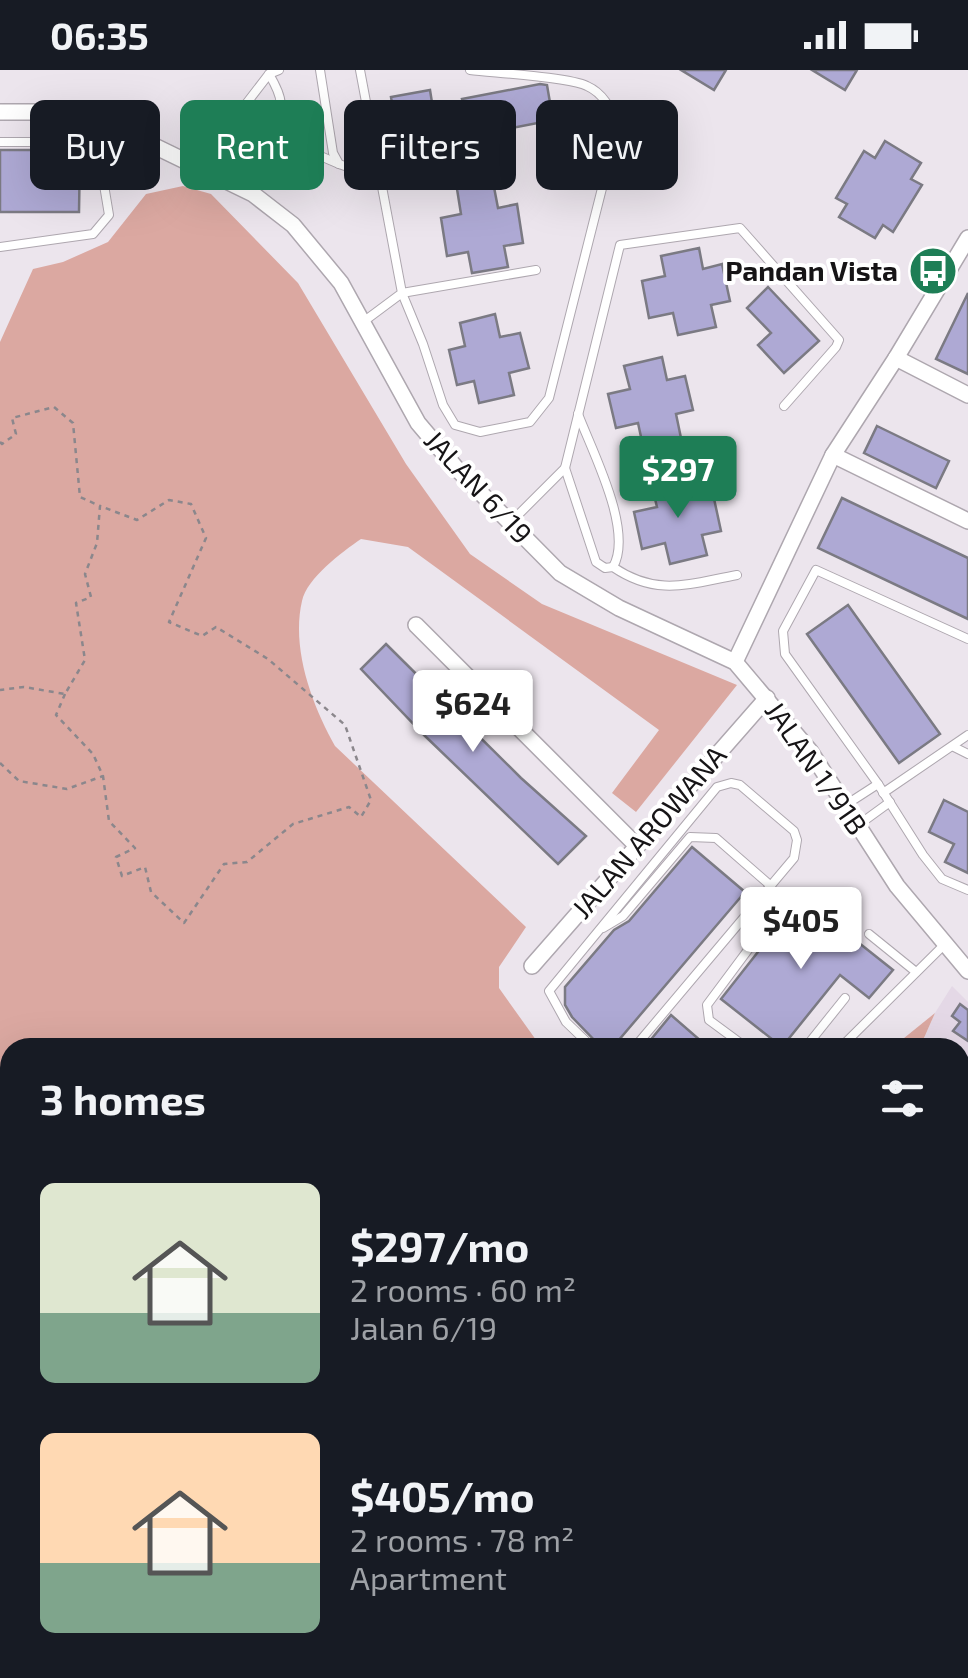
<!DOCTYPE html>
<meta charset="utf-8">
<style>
:root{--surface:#171b24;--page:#20242c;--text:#f1f3f6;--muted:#9ea1a6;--accent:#1e7e56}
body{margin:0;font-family:"Exo 2",sans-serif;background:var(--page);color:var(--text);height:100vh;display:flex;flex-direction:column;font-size:38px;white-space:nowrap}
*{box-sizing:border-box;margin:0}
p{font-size:32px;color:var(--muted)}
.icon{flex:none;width:55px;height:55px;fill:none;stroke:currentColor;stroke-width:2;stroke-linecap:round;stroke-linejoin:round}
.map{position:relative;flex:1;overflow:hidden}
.sheet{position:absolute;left:0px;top:968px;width:970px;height:642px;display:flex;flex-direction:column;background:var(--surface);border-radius:30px 30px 0 0;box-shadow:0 10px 40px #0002}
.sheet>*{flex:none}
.banner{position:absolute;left:30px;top:30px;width:910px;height:90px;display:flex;gap:20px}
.price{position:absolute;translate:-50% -85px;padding:0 22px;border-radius:10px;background:#fff;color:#222;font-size:32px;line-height:65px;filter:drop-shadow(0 2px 5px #0008)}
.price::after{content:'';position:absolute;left:50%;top:60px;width:30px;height:22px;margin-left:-15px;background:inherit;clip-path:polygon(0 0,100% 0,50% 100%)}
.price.selected{background:var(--accent);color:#fff}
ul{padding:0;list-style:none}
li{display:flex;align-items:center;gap:30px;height:250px;padding:0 40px}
li span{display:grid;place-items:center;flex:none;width:280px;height:200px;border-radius:15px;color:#555}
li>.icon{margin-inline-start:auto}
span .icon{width:120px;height:120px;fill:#fffc;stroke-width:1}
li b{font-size:42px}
h2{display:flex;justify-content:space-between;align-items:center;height:120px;padding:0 40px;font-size:42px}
.pill{padding:0 35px;border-radius:15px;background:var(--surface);box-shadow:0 10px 40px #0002;font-size:35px;line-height:90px}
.pill.selected{background:var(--accent);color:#fff}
.status{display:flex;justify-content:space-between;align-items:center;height:70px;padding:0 50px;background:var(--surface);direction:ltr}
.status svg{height:28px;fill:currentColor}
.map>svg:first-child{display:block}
</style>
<div class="status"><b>06:35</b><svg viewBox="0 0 49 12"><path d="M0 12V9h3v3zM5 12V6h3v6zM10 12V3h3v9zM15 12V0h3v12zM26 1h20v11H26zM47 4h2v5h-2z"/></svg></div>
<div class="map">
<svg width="968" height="1608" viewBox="0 0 968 1608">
<rect width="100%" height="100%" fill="#ece5ed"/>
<g fill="#e4d8e6">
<path d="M 952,916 L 968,932 L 968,1314 L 960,1309 L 960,978 L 920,978 L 935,943 Z"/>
<path d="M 968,1333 L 968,1608 L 694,1608 L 690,1600 L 960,1600 L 960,1343 Z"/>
</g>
<g fill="#dba8a1">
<path d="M 183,116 L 211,124 L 298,213 L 406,394 L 470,484 L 542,534 L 737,615 L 636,742 L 612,723 L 659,660 L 408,477 L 361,469 C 342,482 307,508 302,531 C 291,579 312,635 335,676 L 526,857 L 499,897 L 499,918 L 541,977 L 10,978 L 10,1155 L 0,1161 L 0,272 L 33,199 L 63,192 L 108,172 L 146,124 Z"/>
<path d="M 935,943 L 920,977 L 893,977 Z"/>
<path d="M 490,1600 L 690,1600 L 694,1608 L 484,1608 Z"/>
</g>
<path fill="#a7c2e9" d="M 968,1198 L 968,1272 L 960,1271 L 960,1200 Z"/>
<g fill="#aea9d4" stroke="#7b7a83" stroke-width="2.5">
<path d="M 681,0 L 726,0 L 714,20 Z"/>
<path d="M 812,0 L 857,0 L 845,20 Z"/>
<path d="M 540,14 L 547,15 L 553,50 L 460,68 L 461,77 L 440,81 L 444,102 L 405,109 L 401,87 L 385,90 L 378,55 L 395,52 L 391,27 L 430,20 L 434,45 L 465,40 L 462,29 Z"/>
<path d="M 885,71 L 921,93 L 911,109 L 922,115 L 893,162 L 883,155 L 875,168 L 839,147 L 847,134 L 836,128 L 864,81 L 875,88 Z"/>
<path d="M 0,80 L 80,80 L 79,142 L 0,142 Z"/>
<path d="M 493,112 L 498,138 L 517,134 L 523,173 L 504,176 L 508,197 L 472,203 L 468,182 L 447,186 L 441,148 L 461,144 L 457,119 Z"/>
<path d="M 699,178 L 703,199 L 722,194 L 730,231 L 711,235 L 716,257 L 678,265 L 673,243 L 649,248 L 642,211 L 665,206 L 661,186 Z"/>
<path d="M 768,217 L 819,271 L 784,303 L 758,275 L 771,263 L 747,238 Z"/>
<path d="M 968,223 L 968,304 L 936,289 Z"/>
<path d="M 495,244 L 500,267 L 520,263 L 529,298 L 509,303 L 514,325 L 479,333 L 474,311 L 457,315 L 449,280 L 465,276 L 460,253 Z"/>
<path d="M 662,287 L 667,310 L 685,306 L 693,340 L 676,344 L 681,368 L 643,376 L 638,353 L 616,358 L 608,324 L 630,319 L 624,296 Z"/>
<path d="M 877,356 L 949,391 L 936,418 L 864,383 Z"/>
<path d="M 689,409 L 694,429 L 713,424 L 721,461 L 702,465 L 707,485 L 670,494 L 665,473 L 642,479 L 634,442 L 657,437 L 652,417 Z"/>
<path d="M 842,428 L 968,488 L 968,549 L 818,478 Z"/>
<path d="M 848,535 L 940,664 L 899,693 L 807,564 Z"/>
<path d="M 386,574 L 521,708 L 586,766 L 558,794 L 425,666 L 361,599 Z"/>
<path d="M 944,730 L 968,742 L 968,803 L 945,792 L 954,774 L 929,762 Z"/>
<path d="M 692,777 L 745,822 L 612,978 L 602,978 L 572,947 L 565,935 L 565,917 L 614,860 L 629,851 Z"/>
<path d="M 801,827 L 893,900 L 869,928 L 840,905 L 782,977 L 721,929 Z"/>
<path d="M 960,934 L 968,940 L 968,971 L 953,961 L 960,952 L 952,946 Z"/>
<path d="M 671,945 L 709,978 L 644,978 Z"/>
</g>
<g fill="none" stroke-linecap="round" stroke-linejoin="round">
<g stroke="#aea7af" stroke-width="10">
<g id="service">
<path d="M 320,0 L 333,83 L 339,94 L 380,108"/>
<path d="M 360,0 L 402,223 L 363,252"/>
<path d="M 470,0 C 495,3 569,7 587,16 C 605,24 613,42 617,59 L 549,328 L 530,352 L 480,362 L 455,355 L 443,335 L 423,274 L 402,223 L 536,200"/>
<path d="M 269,4 C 285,31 283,36 273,65"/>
<path d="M 238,45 L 260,60 L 339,94"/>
<path d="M 0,72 L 93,72 L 98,79 L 109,145 L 93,164 L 0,177"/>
<path d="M 196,99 L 269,4 L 279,0"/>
<path d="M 578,344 C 592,381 634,461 613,497"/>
<path d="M 565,398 L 596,492 L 605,498 L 613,497 C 657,527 688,514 737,505"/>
<path d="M 511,452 L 565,398 L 620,175 L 740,158 L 839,270 L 836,277 L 784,336"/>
<path d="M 968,569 L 816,500 L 783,561 L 785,584 L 878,714 L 923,785 L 942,809 L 968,820"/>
<path d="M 954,677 L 968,684"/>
<path d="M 883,723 L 968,665"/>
<path d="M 844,736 L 878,714"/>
<path d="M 857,756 L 890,732"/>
<path d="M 603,858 L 623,846 L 690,767 L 716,768 L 771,816"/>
<path d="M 869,864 L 916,902"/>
<path d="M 593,978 L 566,952 L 549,921 L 717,717 L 731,713 L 740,715 L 794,761 L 797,770 L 794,788 L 634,978"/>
<path d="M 747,978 L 709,950 L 707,935 L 771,849"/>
<path d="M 805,978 L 845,928"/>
<path d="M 840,978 L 945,874"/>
<path d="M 710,1600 L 712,1608"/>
<path d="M 940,1604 L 947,1608"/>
</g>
</g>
<g stroke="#aea7af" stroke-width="18">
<g id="minor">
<path d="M 0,42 L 59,42 L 109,54 L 253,124 L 293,155 L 341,213 L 418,353 L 457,399 L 560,503 L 619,538 L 735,592 L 810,681 L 897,816 L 968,901"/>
<path d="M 896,288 L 968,325"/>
<path d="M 833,385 L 968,451"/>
<path d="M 416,555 L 637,776"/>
<path d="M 735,592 L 833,385 L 896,288 L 968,168"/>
<path d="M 532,896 L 767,628"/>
<path d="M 960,1051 L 968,1029"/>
<path d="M 0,1277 L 10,1300"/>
<path d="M 0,1482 L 10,1456"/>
</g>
</g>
<g stroke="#8b878c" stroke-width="2.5" stroke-dasharray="5 5" stroke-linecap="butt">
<path d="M 0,372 L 2,374 L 16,364 L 12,348 L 54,337 L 73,353 L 80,427 L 100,436 L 97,473 L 85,504 L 91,527 L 76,533 L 85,590 L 65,624 L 24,617 L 0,620"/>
<path d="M 65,624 L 56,645 L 93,684 L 103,706 L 109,751 L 135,778 L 116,787 L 122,806 L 145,797 L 151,822 L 184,853 L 224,794 L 247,792 L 293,754 L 349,737 L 361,747 L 371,730 L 345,655 L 268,589 L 216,557 L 202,566 L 169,552 L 206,468 L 191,434 L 169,430 L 137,450 L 100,436"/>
<path d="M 0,693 L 19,711 L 67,719 L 103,706"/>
<path d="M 960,1184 L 968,1184"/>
<path d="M 960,1298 L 968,1300"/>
</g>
<use href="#service" stroke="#fff" stroke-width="8"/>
<use href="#minor" stroke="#fff" stroke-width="15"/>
</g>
<defs>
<g id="bus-disc" transform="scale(2.5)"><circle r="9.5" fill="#1e7e56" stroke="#fff"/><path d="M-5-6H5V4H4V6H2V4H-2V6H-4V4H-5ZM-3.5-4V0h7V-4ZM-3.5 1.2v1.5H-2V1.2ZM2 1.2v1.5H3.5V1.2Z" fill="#fff"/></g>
</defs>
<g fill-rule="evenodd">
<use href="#bus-disc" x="933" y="201"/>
</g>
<g text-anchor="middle" stroke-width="8" stroke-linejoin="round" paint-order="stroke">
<g font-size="28" font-weight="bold" fill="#161416" stroke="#fff" text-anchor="end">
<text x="898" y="211">Pandan Vista</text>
</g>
<g font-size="28" fill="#161416" stroke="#fff">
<text transform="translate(478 417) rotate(47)" y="10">JALAN 6/19</text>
<text transform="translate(816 698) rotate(55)" y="10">JALAN 1/91B</text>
<text transform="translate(649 762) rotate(-49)" y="10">JALAN AROWANA</text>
</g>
</g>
</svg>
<b class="price selected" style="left:678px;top:451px">$297</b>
<b class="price" style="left:473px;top:685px">$624</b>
<b class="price" style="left:801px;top:902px">$405</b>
<div class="banner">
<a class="pill">Buy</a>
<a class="pill selected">Rent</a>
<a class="pill">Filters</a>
<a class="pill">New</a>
</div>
<section class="sheet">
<h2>3 homes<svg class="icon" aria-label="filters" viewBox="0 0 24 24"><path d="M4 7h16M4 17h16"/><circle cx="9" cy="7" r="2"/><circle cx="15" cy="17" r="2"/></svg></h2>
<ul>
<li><span style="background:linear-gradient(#dfe7d0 65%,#7fa58c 0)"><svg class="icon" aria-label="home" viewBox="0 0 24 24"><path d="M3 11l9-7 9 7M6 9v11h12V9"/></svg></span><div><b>$297/mo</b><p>2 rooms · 60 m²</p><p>Jalan 6/19</p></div></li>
<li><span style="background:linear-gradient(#ffd9b3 65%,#7fa58c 0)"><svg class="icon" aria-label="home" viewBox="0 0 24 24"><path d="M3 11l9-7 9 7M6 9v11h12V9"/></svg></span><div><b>$405/mo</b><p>2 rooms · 78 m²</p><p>Apartment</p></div></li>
</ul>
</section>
</div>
